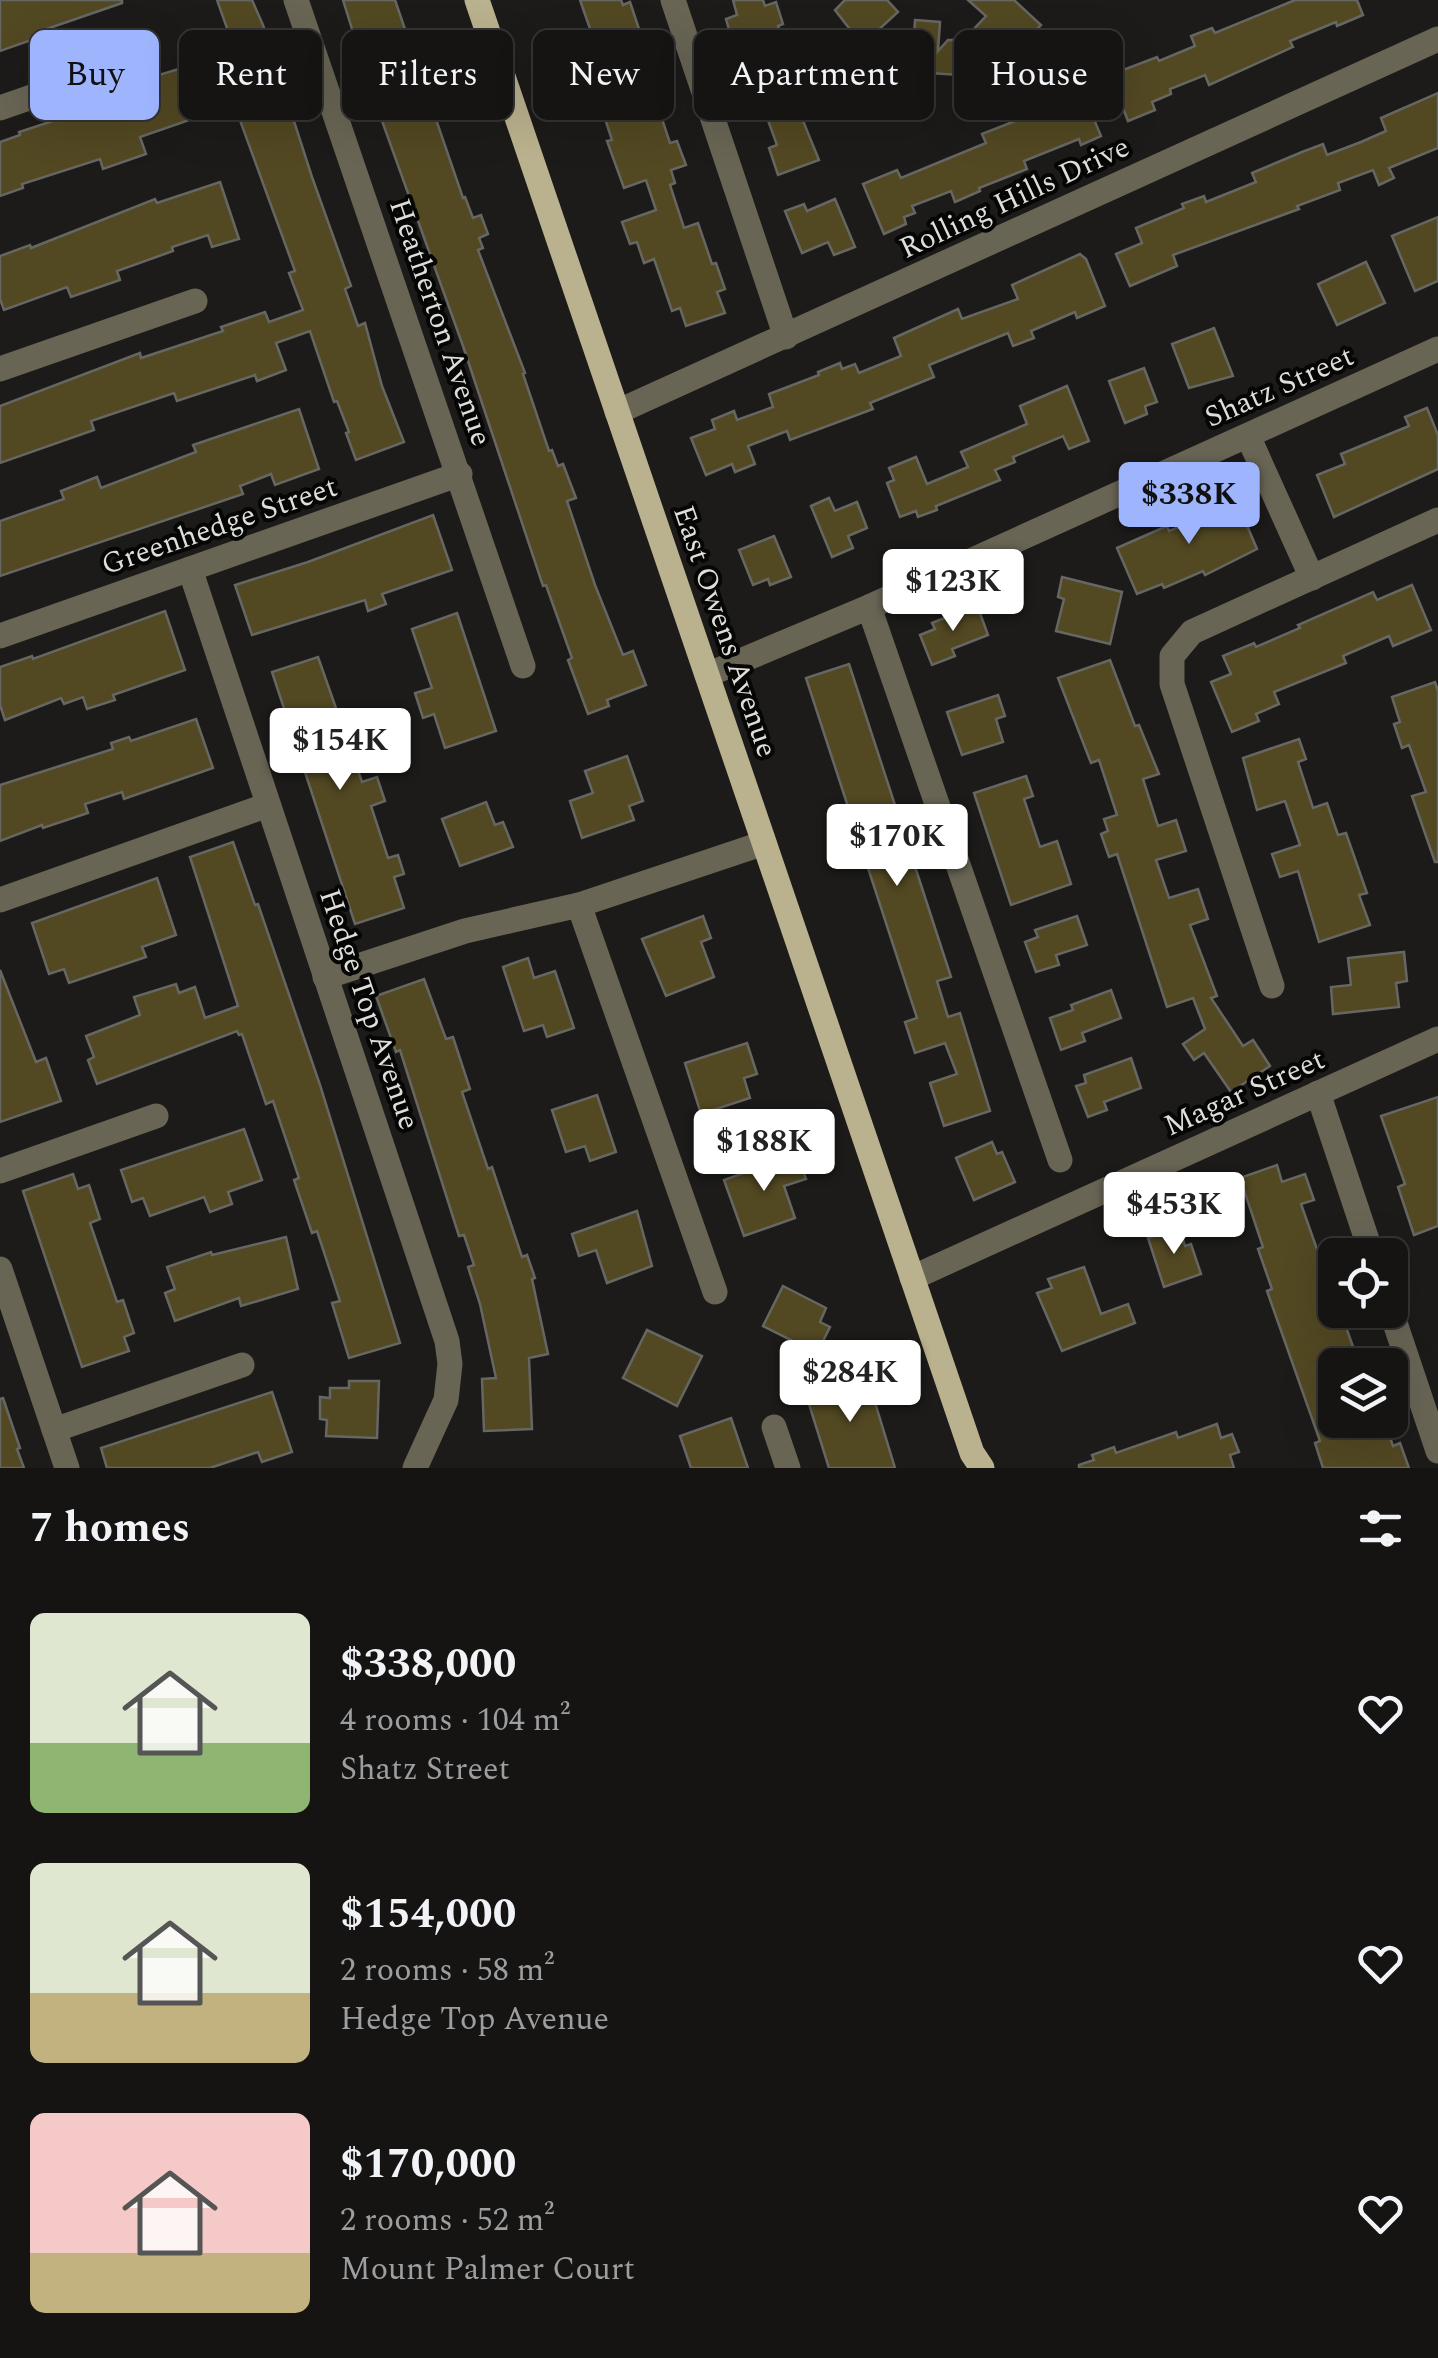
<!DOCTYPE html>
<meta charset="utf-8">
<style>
:root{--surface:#151413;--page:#222121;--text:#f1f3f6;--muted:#9d9ea0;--line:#343333;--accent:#9eb4fd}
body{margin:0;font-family:Spectral,serif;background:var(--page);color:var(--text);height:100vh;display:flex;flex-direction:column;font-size:38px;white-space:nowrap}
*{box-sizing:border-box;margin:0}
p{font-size:32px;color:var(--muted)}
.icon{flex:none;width:55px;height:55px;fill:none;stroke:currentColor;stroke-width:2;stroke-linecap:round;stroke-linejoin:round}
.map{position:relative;height:1468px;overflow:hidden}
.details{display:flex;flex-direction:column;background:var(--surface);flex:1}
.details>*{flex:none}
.top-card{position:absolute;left:30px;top:30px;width:1380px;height:90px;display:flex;gap:20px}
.controls{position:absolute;left:1318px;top:1238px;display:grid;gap:20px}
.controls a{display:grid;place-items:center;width:90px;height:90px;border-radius:15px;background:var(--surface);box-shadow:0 10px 40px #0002,0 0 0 2px var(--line);font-size:50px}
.price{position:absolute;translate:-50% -85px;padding:0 22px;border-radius:10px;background:#fff;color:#222;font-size:32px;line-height:65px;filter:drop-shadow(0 2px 5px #0008)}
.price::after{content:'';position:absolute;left:50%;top:60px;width:30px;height:22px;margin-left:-15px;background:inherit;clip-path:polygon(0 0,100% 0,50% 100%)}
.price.on{background:var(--accent);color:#111}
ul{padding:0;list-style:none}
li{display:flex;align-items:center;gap:30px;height:250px;padding:0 30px}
li span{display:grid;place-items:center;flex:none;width:280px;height:200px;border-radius:15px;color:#555}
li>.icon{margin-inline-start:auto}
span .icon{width:120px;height:120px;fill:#fffc;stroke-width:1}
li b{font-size:42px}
h2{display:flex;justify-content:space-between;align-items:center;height:120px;padding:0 30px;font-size:42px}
.tag{padding:0 35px;border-radius:15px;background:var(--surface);box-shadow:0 10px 40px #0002,0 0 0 2px var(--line);font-size:35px;line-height:90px}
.tag.on{background:var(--accent);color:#111}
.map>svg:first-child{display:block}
</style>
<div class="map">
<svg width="1438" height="1468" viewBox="0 0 1438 1468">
<rect width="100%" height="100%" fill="#1c1b19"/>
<g fill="#524822" stroke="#666663" stroke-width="2.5">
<path d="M 0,0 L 122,0 L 122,3 L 35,33 L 37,38 L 0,51 Z"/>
<path d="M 217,0 L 252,0 L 263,25 L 312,177 L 351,286 L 345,289 L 358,326 L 365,323 L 382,386 L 404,442 L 356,460 L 346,433 L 349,432 L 337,401 L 334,402 L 310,331 L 276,343 L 286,370 L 257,381 L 255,375 L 177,401 L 174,393 L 91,421 L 94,430 L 0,463 L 0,406 L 140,353 L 141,358 L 223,331 L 221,327 L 265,312 L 269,322 L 303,310 L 289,273 L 295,271 L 225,79 L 243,73 Z"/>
<path d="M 343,0 L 395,0 L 463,198 L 465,197 L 473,218 L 481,215 L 488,234 L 479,238 L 483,248 L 478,250 L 525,373 L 523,374 L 549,451 L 552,450 L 558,466 L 563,464 L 576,498 L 567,501 L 595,585 L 623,655 L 633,651 L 646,685 L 607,700 L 609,706 L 588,714 L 568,660 L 572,658 L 546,585 L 543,586 L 463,346 L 372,93 Z"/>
<path d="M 580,0 L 621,0 L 623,5 L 630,2 L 639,29 L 625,33 L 641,80 L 656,75 L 663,98 L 656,101 L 670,143 L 677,141 L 686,165 L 671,170 L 675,183 L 670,185 L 684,228 L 698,223 L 712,264 L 716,263 L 725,289 L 717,292 L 725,313 L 686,326 L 680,308 L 672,311 L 654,259 L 644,263 L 637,242 L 630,244 L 622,222 L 656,210 L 646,180 L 624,188 L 607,141 L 612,140 L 589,70 L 603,66 Z"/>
<path d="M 733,0 L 763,0 L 765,6 L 776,2 L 783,24 L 778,26 L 792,67 L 802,64 L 809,86 L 799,89 L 804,103 L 797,106 L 819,160 L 778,175 L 769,148 L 777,145 L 761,101 L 755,103 L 749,83 L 755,81 L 740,38 L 732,40 L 726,19 L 737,15 Z"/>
<path d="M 845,0 L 887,0 L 898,12 L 862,45 L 835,10 Z"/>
<path d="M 968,0 L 1014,0 L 1041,25 L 1027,40 L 1023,36 L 1002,57 L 973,30 L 986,16 Z"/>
<path d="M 1295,0 L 1357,0 L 1363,15 L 1337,26 L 1336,22 L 1290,41 L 1293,47 L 1209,85 L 1205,75 L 1170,89 L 1171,94 L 1152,102 L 1155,110 L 1128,121 L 1110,75 L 1157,57 L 1159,61 L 1195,46 L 1191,36 L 1212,28 L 1215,33 Z"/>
<path d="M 915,20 L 940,22 L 938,51 L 948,40 L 963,40 L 961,75 L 912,72 Z"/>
<path d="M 182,68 L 198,117 L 140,137 L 146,154 L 103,169 L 100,159 L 22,184 L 23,188 L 0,196 L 0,142 L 20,135 L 19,132 L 126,97 L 128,103 L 158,94 L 152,77 Z"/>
<path d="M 1080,86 L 1101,136 L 1081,145 L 1079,139 L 1024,161 L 1027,169 L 979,188 L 980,191 L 955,202 L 951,191 L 912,206 L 915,213 L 904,217 L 906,224 L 884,234 L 863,184 L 897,170 L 901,178 L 986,143 L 982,134 L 1048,108 L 1045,101 Z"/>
<path d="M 1438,93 L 1438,148 L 1389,168 L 1394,178 L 1379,185 L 1373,170 L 1338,183 L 1340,190 L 1297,206 L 1299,209 L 1173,255 L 1177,266 L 1130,286 L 1116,254 L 1142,243 L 1136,228 L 1184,208 L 1182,204 L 1204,196 L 1206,202 L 1256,182 L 1252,173 L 1302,152 L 1323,144 L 1327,155 L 1361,142 L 1386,131 L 1381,118 Z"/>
<path d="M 220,182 L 239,239 L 212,247 L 208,235 L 172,247 L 173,251 L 117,271 L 120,280 L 71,297 L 67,287 L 4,310 L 0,299 L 0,256 L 30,245 L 31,248 L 155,199 L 157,203 Z"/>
<path d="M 835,199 L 855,247 L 834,255 L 828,242 L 802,253 L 785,211 L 804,204 L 807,211 Z"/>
<path d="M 1438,217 L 1438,281 L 1415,291 L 1392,236 Z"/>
<path d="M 1080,254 L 1086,259 L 1105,306 L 1077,318 L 1075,312 L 1031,331 L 1034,338 L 1013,346 L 1008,333 L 929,365 L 934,377 L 870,403 L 873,409 L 790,440 L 787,431 L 748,446 L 755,464 L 735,472 L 732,464 L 706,475 L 691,438 L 715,429 L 712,420 L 734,411 L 737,420 L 773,407 L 769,394 L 819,375 L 818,372 L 840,363 L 842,369 L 855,364 L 859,373 L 901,356 L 894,338 L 958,309 L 962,319 L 1018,299 L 1012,285 Z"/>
<path d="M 1366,262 L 1385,303 L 1337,325 L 1318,284 Z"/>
<path d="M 1214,328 L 1233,376 L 1189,388 L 1172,344 Z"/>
<path d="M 1144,368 L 1157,402 L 1145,406 L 1147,414 L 1125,423 L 1109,381 Z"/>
<path d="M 1067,386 L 1089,441 L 1069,449 L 1063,436 L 1013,457 L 1015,462 L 995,470 L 1000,480 L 936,506 L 937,510 L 918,517 L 916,511 L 900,517 L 887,483 L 894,480 L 889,468 L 916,457 L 927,484 L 968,467 L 961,452 L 1027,424 L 1020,406 Z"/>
<path d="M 1427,408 L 1438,435 L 1438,469 L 1334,517 L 1317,475 L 1345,464 L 1341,454 L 1409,426 L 1405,417 Z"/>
<path d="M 299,409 L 319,469 L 275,485 L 271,474 L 240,486 L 243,494 L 0,576 L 0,521 L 64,499 L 61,491 L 97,477 L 101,488 L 196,452 L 193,445 Z"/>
<path d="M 1234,495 L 1257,549 L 1205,575 L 1203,571 L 1164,588 L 1162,584 L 1137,594 L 1117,548 L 1167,526 L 1169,531 L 1199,519 L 1195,511 Z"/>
<path d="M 829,498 L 835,511 L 857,502 L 867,528 L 848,536 L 853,548 L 832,557 L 811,506 Z"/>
<path d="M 433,515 L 452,570 L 382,594 L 386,604 L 368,611 L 365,600 L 252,635 L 235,585 L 308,562 Z"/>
<path d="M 774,536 L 791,577 L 770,585 L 768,579 L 753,585 L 739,550 Z"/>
<path d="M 1062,577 L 1122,592 L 1110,644 L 1056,631 L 1064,599 L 1058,597 Z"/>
<path d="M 1412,585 L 1431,630 L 1393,646 L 1389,636 L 1343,656 L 1346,663 L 1274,692 L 1279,704 L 1256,714 L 1259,721 L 1232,732 L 1211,682 L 1231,674 L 1223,656 L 1254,643 L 1256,647 L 1300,628 L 1298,625 L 1373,592 L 1377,600 Z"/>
<path d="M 977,605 L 988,635 L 952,649 L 955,656 L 932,665 L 920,635 L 935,629 L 932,623 Z"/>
<path d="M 165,611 L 185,670 L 113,695 L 115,700 L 87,709 L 83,697 L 64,704 L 61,698 L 5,720 L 0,705 L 0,667 L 32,656 L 33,659 Z"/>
<path d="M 457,613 L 496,731 L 445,748 L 434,714 L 423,718 L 415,693 L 432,688 L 412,629 Z"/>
<path d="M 318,657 L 362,782 L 377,777 L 385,801 L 371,806 L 388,858 L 398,855 L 404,874 L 394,877 L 404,908 L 355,924 L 272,672 Z"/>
<path d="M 1110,660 L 1135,726 L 1139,725 L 1159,774 L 1143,779 L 1158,826 L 1176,820 L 1186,851 L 1156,860 L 1169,898 L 1198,889 L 1208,919 L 1190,925 L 1217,996 L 1211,998 L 1243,1046 L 1253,1040 L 1270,1066 L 1231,1092 L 1204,1053 L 1194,1060 L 1183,1044 L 1205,1029 L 1193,998 L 1167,1007 L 1117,854 L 1109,857 L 1101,834 L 1108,831 L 1104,819 L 1117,815 L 1099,760 L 1091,763 L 1058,678 Z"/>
<path d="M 849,664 L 951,977 L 937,981 L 948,1017 L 960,1013 L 990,1111 L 944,1126 L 930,1083 L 957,1074 L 945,1043 L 915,1053 L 905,1022 L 917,1018 L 806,678 Z"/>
<path d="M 1435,682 L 1438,691 L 1438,862 L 1435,862 L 1412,796 L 1426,792 L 1409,745 L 1402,748 L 1394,724 L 1400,722 L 1392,697 Z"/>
<path d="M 998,695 L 1005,716 L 996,719 L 1003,742 L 962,755 L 947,712 Z"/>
<path d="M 196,719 L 213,768 L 124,799 L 122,792 L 85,804 L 88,813 L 43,828 L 42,825 L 0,841 L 0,785 L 113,749 L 111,743 L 129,737 L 131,741 Z"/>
<path d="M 1299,739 L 1306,759 L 1298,762 L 1313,808 L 1327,803 L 1338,835 L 1346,833 L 1367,893 L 1359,895 L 1370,925 L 1319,942 L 1298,871 L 1280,877 L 1272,854 L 1300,845 L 1285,801 L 1257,810 L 1243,758 Z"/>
<path d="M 627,756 L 643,801 L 629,806 L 634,820 L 582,838 L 570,801 L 593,793 L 585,771 Z"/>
<path d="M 1026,776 L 1033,796 L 1024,799 L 1040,847 L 1057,841 L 1071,884 L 1011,905 L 974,793 Z"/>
<path d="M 486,802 L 495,825 L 503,822 L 513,847 L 460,866 L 442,819 Z"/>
<path d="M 233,842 L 255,905 L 258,904 L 320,1085 L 400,1343 L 349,1358 L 332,1303 L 340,1301 L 317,1231 L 312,1233 L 294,1180 L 299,1178 L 273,1101 L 266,1104 L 242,1034 L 239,1035 L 237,1031 L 97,1084 L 88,1060 L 94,1057 L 86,1036 L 140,1015 L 134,997 L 176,984 L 179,993 L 195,987 L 205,1018 L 238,1006 L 190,857 Z"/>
<path d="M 157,878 L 176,935 L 142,947 L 146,957 L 69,983 L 64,969 L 49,974 L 32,923 Z"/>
<path d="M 703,916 L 711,938 L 701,942 L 714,977 L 666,996 L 642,939 Z"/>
<path d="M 1077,916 L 1087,945 L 1056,955 L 1059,965 L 1036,972 L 1025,942 L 1038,937 L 1035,930 Z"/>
<path d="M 1404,952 L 1407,981 L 1396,983 L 1399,1007 L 1333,1014 L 1331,987 L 1351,985 L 1348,958 Z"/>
<path d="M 528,958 L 534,978 L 555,971 L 574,1028 L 547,1037 L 543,1025 L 524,1031 L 503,967 Z"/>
<path d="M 0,970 L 36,1062 L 46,1058 L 61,1101 L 0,1122 Z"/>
<path d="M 424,979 L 446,1039 L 453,1037 L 470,1089 L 462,1092 L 488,1169 L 492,1167 L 522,1257 L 527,1255 L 535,1278 L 532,1279 L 548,1354 L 529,1358 L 532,1429 L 484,1431 L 482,1379 L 496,1378 L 480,1304 L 468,1267 L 474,1265 L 464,1235 L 459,1236 L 400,1050 L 396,1052 L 376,996 Z"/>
<path d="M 1111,990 L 1121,1018 L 1082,1033 L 1085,1041 L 1061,1050 L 1050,1018 L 1073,1010 L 1071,1005 Z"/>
<path d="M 747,1043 L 757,1074 L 744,1078 L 750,1098 L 701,1114 L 685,1063 Z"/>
<path d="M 1131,1058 L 1141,1088 L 1104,1102 L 1107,1110 L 1088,1117 L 1076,1086 L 1086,1083 L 1084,1075 Z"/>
<path d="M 597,1095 L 616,1152 L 590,1161 L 585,1146 L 566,1152 L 552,1110 Z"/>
<path d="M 1438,1097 L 1438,1226 L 1414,1235 L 1398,1187 L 1405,1184 L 1381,1116 Z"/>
<path d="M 244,1129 L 262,1180 L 228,1192 L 232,1204 L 210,1212 L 204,1197 L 150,1216 L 143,1198 L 132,1202 L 121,1170 Z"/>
<path d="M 992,1142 L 997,1154 L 1002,1152 L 1015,1182 L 974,1200 L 956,1158 Z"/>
<path d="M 797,1154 L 806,1179 L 784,1186 L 795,1218 L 744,1236 L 724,1180 Z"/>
<path d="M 1277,1165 L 1282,1182 L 1305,1174 L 1314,1200 L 1301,1204 L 1319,1255 L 1325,1253 L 1335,1279 L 1335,1310 L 1340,1310 L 1357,1358 L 1335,1365 L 1335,1420 L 1384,1420 L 1393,1446 L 1400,1443 L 1409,1468 L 1323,1468 L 1315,1443 L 1320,1441 L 1267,1291 L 1272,1289 L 1258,1249 L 1263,1247 L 1240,1178 Z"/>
<path d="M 73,1174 L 78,1189 L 89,1185 L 100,1219 L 90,1223 L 117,1302 L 123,1300 L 134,1333 L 124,1337 L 129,1351 L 82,1367 L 23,1191 Z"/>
<path d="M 637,1211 L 652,1266 L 607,1283 L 596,1250 L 579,1256 L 572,1234 Z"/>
<path d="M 1179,1227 L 1185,1246 L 1191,1244 L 1201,1274 L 1164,1287 L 1148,1238 Z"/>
<path d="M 286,1237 L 298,1289 L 241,1306 L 239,1298 L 175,1321 L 165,1293 L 175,1289 L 167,1267 L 211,1252 L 212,1255 Z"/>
<path d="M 1084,1267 L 1101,1314 L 1128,1304 L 1135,1323 L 1062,1351 L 1037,1293 L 1052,1288 L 1048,1279 Z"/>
<path d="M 783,1286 L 826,1308 L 820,1322 L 830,1327 L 817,1353 L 763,1326 Z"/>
<path d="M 647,1330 L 702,1356 L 677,1406 L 623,1378 Z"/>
<path d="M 866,1373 L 895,1468 L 829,1468 L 805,1391 Z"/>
<path d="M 349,1381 L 379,1381 L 377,1438 L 326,1436 L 327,1420 L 320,1419 L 320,1397 L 330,1398 L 330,1388 L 349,1388 Z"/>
<path d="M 272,1392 L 292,1452 L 262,1462 L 258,1452 L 210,1468 L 107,1468 L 101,1448 Z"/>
<path d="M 3,1398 L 20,1448 L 17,1449 L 24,1468 L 0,1468 L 0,1399 Z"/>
<path d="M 731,1418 L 748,1468 L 691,1468 L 680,1436 Z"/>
<path d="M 1217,1424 L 1221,1438 L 1232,1434 L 1239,1452 L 1230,1455 L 1234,1468 L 1079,1468 L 1079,1465 L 1094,1460 L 1092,1455 L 1114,1447 L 1116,1453 L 1176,1432 L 1178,1438 Z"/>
</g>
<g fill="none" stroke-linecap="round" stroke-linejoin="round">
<g stroke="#696555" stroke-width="25">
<path d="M 296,0 L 523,666"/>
<path d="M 673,0 L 786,337"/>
<path d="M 0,108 L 115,68"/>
<path d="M 0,369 L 195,301"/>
<path d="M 617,412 L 1438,39"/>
<path d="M 1248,436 L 1312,578"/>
<path d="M 190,569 L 447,1341 L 450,1364 L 446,1400 L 415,1468"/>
<path d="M 869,607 L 1060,1160"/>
<path d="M 0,636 L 460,474"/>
<path d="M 707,675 L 869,607 L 1438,349"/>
<path d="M 0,900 L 268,805"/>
<path d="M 579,905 L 715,1292"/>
<path d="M 325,977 L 465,931 L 579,905 L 764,843"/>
<path d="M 1272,986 L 1172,684 L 1172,656 L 1192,632 L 1438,520"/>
<path d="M 1318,1093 L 1372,1255"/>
<path d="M 0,1171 L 156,1116"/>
<path d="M 0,1269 L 67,1468"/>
<path d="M 912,1278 L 1438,1039"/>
<path d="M 1390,1308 L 1438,1451"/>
<path d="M 774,1427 L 788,1468"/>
<path d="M 54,1430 L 242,1365"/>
</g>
<path stroke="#bab18e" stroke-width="25" d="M 477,0 L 972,1453 L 982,1468"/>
</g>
<g text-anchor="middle" stroke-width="8" stroke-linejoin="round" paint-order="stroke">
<g font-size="30" fill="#dededc" stroke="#060605">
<text transform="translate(1014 197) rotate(-25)" y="10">Rolling Hills Drive</text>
<text transform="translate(441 322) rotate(71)" y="10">Heatherton Avenue</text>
<text transform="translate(1279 386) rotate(-24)" y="10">Shatz Street</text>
<text transform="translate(219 525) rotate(-19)" y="10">Greenhedge Street</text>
<text transform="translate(726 631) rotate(71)" y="10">East Owens Avenue</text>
<text transform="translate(370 1009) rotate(71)" y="10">Hedge Top Avenue</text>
<text transform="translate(1244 1092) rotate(-24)" y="10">Magar Street</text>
</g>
</g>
</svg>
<div class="controls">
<a><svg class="icon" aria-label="locate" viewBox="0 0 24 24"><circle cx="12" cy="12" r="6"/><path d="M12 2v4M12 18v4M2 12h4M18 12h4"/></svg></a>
<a><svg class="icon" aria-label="layers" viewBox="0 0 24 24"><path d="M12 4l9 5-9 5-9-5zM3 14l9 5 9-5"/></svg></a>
</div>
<b class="price on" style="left:1189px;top:547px">$338K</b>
<b class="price" style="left:953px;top:634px">$123K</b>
<b class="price" style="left:340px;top:793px">$154K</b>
<b class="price" style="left:897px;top:889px">$170K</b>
<b class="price" style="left:764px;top:1194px">$188K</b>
<b class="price" style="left:1174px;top:1257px">$453K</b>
<b class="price" style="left:850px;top:1425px">$284K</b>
<div class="top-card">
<a class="tag on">Buy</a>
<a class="tag">Rent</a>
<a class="tag">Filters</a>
<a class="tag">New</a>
<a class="tag">Apartment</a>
<a class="tag">House</a>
</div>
</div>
<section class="details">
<h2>7 homes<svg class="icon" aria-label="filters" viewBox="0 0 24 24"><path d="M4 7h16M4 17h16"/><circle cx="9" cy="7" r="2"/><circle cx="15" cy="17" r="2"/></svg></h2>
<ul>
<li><span style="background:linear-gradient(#dfe7d0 65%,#8fb573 0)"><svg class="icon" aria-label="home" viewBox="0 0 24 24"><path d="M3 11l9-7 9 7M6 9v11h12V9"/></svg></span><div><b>$338,000</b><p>4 rooms · 104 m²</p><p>Shatz Street</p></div><svg class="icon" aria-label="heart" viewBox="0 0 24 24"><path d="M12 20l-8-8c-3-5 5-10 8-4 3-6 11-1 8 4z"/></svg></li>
<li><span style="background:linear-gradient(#dfe7d0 65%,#c2b280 0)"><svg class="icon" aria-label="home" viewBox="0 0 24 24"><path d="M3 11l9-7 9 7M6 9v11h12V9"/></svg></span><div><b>$154,000</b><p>2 rooms · 58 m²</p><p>Hedge Top Avenue</p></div><svg class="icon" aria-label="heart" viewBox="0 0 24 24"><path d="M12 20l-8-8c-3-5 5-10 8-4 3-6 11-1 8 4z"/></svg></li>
<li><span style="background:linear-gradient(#f6c9c9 70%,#c2b280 0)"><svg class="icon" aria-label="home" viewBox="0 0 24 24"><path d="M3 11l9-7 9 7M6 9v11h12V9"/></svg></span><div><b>$170,000</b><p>2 rooms · 52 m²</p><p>Mount Palmer Court</p></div><svg class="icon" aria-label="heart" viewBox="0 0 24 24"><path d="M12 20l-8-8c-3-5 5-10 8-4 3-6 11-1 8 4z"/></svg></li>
</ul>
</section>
